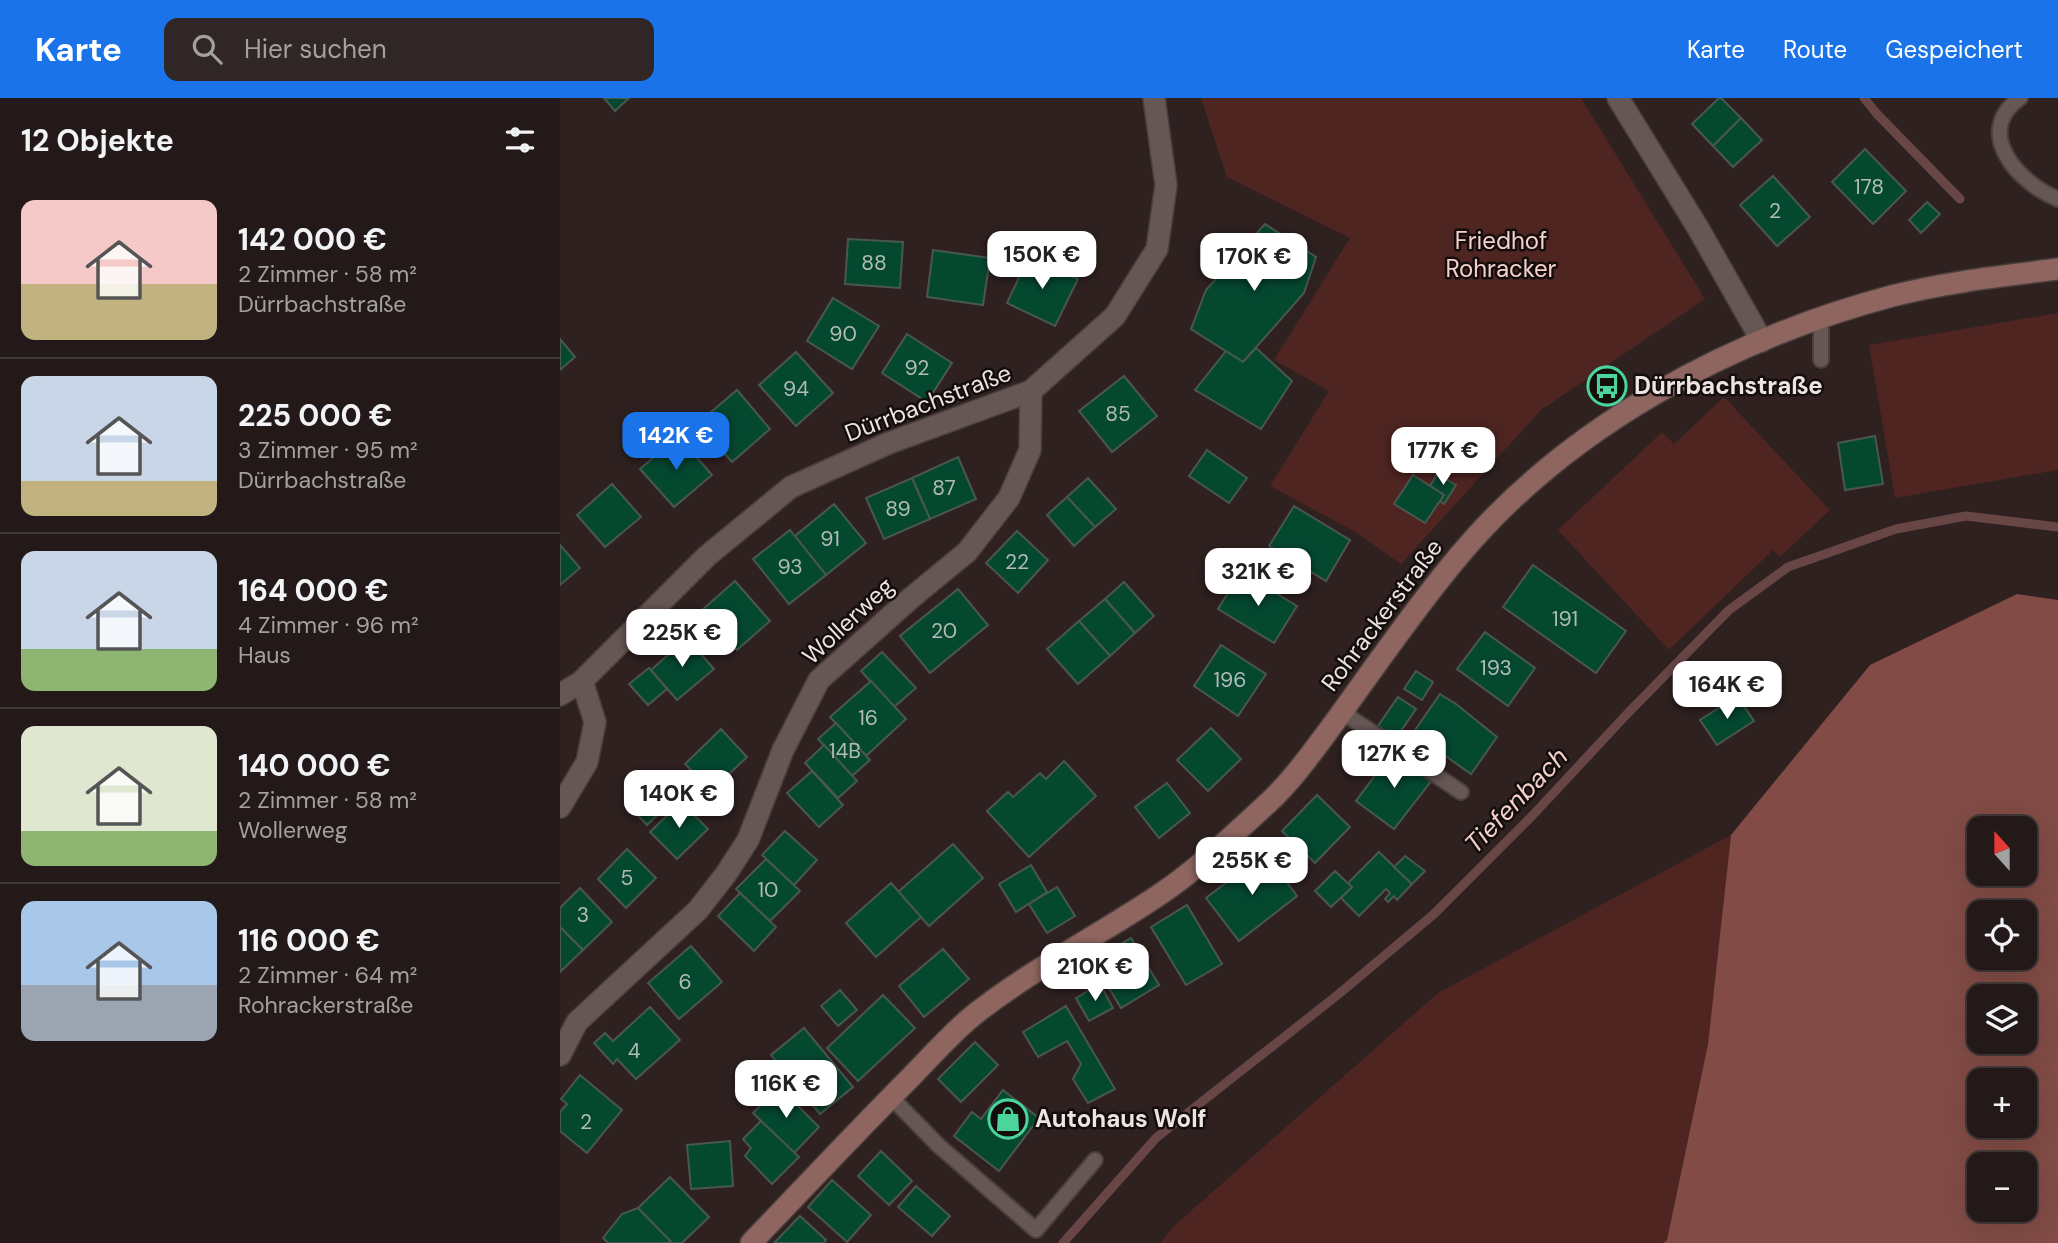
<!DOCTYPE html>
<html lang="de">
<meta charset="utf-8">
<style>
:root{--surface:#231918;--page:#2f2625;--text:#f1f3f6;--muted:#a3a0a2;--line:#403837;--accent:#1a73e8}
body{margin:0;font-family:"DM Sans",sans-serif;background:var(--page);color:var(--text);height:100vh;display:flex;flex-direction:column;font-size:26px;white-space:nowrap}
*{box-sizing:border-box;margin:0}
p{font-size:23px;color:var(--muted)}
.icon{flex:none;width:38px;height:38px;fill:none;stroke:currentColor;stroke-width:2;stroke-linecap:round;stroke-linejoin:round}
.map{position:relative;flex:1;overflow:hidden}
.sheet{display:flex;flex-direction:column;background:var(--surface);width:560px}
.sheet>*{flex:none}
.needle{width:46px;rotate:339deg}
.buttons{position:absolute;left:1407px;top:718px;display:grid;gap:14px}
.buttons a{display:grid;place-items:center;width:70px;height:70px;border-radius:14px;background:var(--surface);box-shadow:0 7px 28px #0002,0 0 0 2px var(--line);font-size:35px}
.price{position:absolute;translate:-50% -60px;padding:0 16px;border-radius:14px;background:#fff;color:#222;font-size:23px;line-height:46px;filter:drop-shadow(0 2px 4px #0008)}
.price::after{content:'';position:absolute;left:50%;top:42px;width:21px;height:16px;margin-left:-10px;background:inherit;clip-path:polygon(0 0,100% 0,50% 100%)}
.price.on{background:var(--accent);color:#fff}
ul{padding:0;list-style:none}
li{display:flex;align-items:center;gap:21px;height:175px;padding:0 21px}
li+li{border-top:2px solid var(--line)}
li span{display:grid;place-items:center;flex:none;width:196px;height:140px;border-radius:14px;color:#555}
li>.icon{margin-inline-start:auto}
span .icon{width:84px;height:84px;fill:#fffc;stroke-width:1}
li b{font-size:30px}
h2{display:flex;justify-content:space-between;align-items:center;height:84px;padding:0 21px;font-size:30px}
header{display:flex;align-items:center;gap:42px;box-sizing:border-box;height:98px;padding:0 35px;background:var(--accent);color:#fff}
header strong{font-size:33px}
nav{display:flex;gap:38px;margin-inline-start:auto;font-size:24px}
.search{width:490px;height:63px;background:var(--page);display:flex;align-items:center;gap:18px;box-sizing:border-box;padding:0 24px;border-radius:14px;color:var(--muted);font-size:26px}
main{display:flex;flex:1;min-height:0}
.map>svg:first-child{display:block}
</style>
<header>
<strong>Karte</strong>
<div class="search"><svg class="icon" aria-label="search" viewBox="0 0 24 24"><circle cx="10" cy="10" r="6"/><path d="M15 15l6 6"/></svg>Hier suchen</div>
<nav><a>Karte</a><a>Route</a><a>Gespeichert</a></nav>
</header>
<main>
<section class="sheet">
<h2>12 Objekte<svg class="icon" aria-label="filters" viewBox="0 0 24 24"><path d="M4 7h16M4 17h16"/><circle cx="9" cy="7" r="2"/><circle cx="15" cy="17" r="2"/></svg></h2>
<ul>
<li><span style="background:linear-gradient(#f6c9c9 60%,#c2b280 0)"><svg class="icon" aria-label="home" viewBox="0 0 24 24"><path d="M3 11l9-7 9 7M6 9v11h12V9"/></svg></span><div><b>142 000 €</b><p>2 Zimmer · 58 m²</p><p>Dürrbachstraße</p></div></li>
<li><span style="background:linear-gradient(#c9d6e8 75%,#c2b280 0)"><svg class="icon" aria-label="home" viewBox="0 0 24 24"><path d="M3 11l9-7 9 7M6 9v11h12V9"/></svg></span><div><b>225 000 €</b><p>3 Zimmer · 95 m²</p><p>Dürrbachstraße</p></div></li>
<li><span style="background:linear-gradient(#c9d6e8 70%,#8fb573 0)"><svg class="icon" aria-label="home" viewBox="0 0 24 24"><path d="M3 11l9-7 9 7M6 9v11h12V9"/></svg></span><div><b>164 000 €</b><p>4 Zimmer · 96 m²</p><p>Haus</p></div></li>
<li><span style="background:linear-gradient(#dfe7d0 75%,#8fb573 0)"><svg class="icon" aria-label="home" viewBox="0 0 24 24"><path d="M3 11l9-7 9 7M6 9v11h12V9"/></svg></span><div><b>140 000 €</b><p>2 Zimmer · 58 m²</p><p>Wollerweg</p></div></li>
<li><span style="background:linear-gradient(#a9c7e8 60%,#9aa5b1 0)"><svg class="icon" aria-label="home" viewBox="0 0 24 24"><path d="M3 11l9-7 9 7M6 9v11h12V9"/></svg></span><div><b>116 000 €</b><p>2 Zimmer · 64 m²</p><p>Rohrackerstraße</p></div></li>
</ul>
</section>
<div class="map">
<svg width="1498" height="1145" viewBox="0 0 1498 1145">
<rect width="100%" height="100%" fill="#2f2120"/>
<g fill="#4e2521">
<path d="M 641,0 L 1021,0 L 1145,201 L 981,312 L 841,466 L 797,435 L 710,388 L 769,293 L 714,262 L 790,140 L 667,79 Z"/>
<path d="M 1498,215 L 1498,372 L 1335,400 L 1309,247 Z"/>
<path d="M 1164,299 L 1270,412 L 1220,459 L 1213,452 L 1109,552 L 998,432 L 1102,334 L 1114,346 Z"/>
<path d="M 1171,737 L 1148,947 L 1107,1142 L 1103,1145 L 600,1145 L 615,1127 L 878,895 Z"/>
</g>
<path fill="#824b45" fill-rule="evenodd" d="M 1457,496 L 1498,502 L 1498,1145 L 1103,1145 L 1107,1142 L 1148,946 L 1171,737 L 1310,567 ZM 1419,730 L 1465,730 L 1465,775 L 1419,775 ZM 1419,814 L 1465,814 L 1465,859 L 1419,859 ZM 1419,898 L 1465,898 L 1465,943 L 1419,943 ZM 1419,982 L 1465,982 L 1465,1027 L 1419,1027 ZM 1419,1066 L 1465,1066 L 1465,1111 L 1419,1111 Z"/>
<g fill="none" stroke-linecap="round" stroke-linejoin="round">
<g stroke="#694646" stroke-width="9">
<path d="M 1304,0 L 1317,16 L 1400,101"/>
<path d="M 503,1145 L 596,1040 L 780,895 L 874,816 L 972,718 L 1067,616 L 1169,512 L 1228,469 L 1336,431 L 1406,418 L 1498,429"/>
</g>
</g>
<g fill="#054830" stroke="#49574f" stroke-width="2">
<path d="M 44,0 L 69,0 L 55,13 Z"/>
<path d="M 1159,0 L 1161,0 L 1181,20 L 1153,48 L 1132,26 Z"/>
<path d="M 1181,20 L 1202,42 L 1173,69 L 1153,48 Z"/>
<path d="M 1305,51 L 1346,93 L 1313,126 L 1272,84 Z"/>
<path d="M 1213,78 L 1250,119 L 1217,148 L 1180,107 Z"/>
<path d="M 1367,104 L 1380,116 L 1361,135 L 1349,122 Z"/>
<path d="M 705,126 L 756,159 L 744,195 L 683,264 L 631,231 L 646,192 Z"/>
<path d="M 288,141 L 343,144 L 340,190 L 285,186 Z"/>
<path d="M 373,152 L 430,160 L 423,207 L 367,199 Z"/>
<path d="M 469,158 L 518,181 L 495,228 L 447,205 Z"/>
<path d="M 273,200 L 319,228 L 292,271 L 247,243 Z"/>
<path d="M 347,236 L 392,265 L 367,304 L 322,275 Z"/>
<path d="M 0,241 L 15,259 L 0,272 Z"/>
<path d="M 696,250 L 732,283 L 701,331 L 635,292 L 666,253 L 683,264 Z"/>
<path d="M 236,254 L 273,295 L 236,328 L 199,287 Z"/>
<path d="M 564,278 L 597,318 L 552,354 L 519,313 Z"/>
<path d="M 177,292 L 210,331 L 172,364 L 138,325 Z"/>
<path d="M 118,338 L 152,377 L 114,409 L 80,371 Z"/>
<path d="M 1315,338 L 1323,386 L 1285,392 L 1278,345 Z"/>
<path d="M 647,352 L 687,380 L 669,405 L 629,378 Z"/>
<path d="M 398,359 L 416,401 L 370,421 L 352,380 Z"/>
<path d="M 877,376 L 896,387 L 884,406 L 880,403 L 884,397 L 870,388 Z"/>
<path d="M 853,377 L 884,397 L 865,425 L 834,406 Z"/>
<path d="M 352,380 L 370,421 L 324,441 L 306,400 Z"/>
<path d="M 528,380 L 556,411 L 535,429 L 507,399 Z"/>
<path d="M 52,386 L 81,419 L 45,449 L 17,417 Z"/>
<path d="M 507,399 L 535,429 L 514,448 L 487,417 Z"/>
<path d="M 274,406 L 306,445 L 266,477 L 235,438 Z"/>
<path d="M 734,408 L 790,442 L 766,483 L 709,448 Z"/>
<path d="M 230,432 L 266,477 L 229,506 L 193,461 Z"/>
<path d="M 457,433 L 488,462 L 458,495 L 426,465 Z"/>
<path d="M 0,447 L 20,470 L 0,487 Z"/>
<path d="M 973,467 L 1066,533 L 1036,575 L 943,509 Z"/>
<path d="M 681,474 L 737,508 L 714,545 L 658,511 Z"/>
<path d="M 175,483 L 210,523 L 177,552 L 142,512 Z"/>
<path d="M 564,484 L 594,518 L 575,535 L 545,501 Z"/>
<path d="M 398,491 L 428,527 L 370,575 L 340,538 Z"/>
<path d="M 545,501 L 575,535 L 550,558 L 519,523 Z"/>
<path d="M 519,523 L 550,558 L 518,586 L 487,551 Z"/>
<path d="M 925,534 L 975,570 L 948,608 L 897,571 Z"/>
<path d="M 127,540 L 154,571 L 117,602 L 91,572 Z"/>
<path d="M 661,547 L 706,576 L 678,618 L 634,588 Z"/>
<path d="M 322,554 L 356,590 L 334,609 L 301,573 Z"/>
<path d="M 89,570 L 107,591 L 88,607 L 69,586 Z"/>
<path d="M 856,573 L 873,584 L 862,602 L 844,591 Z"/>
<path d="M 311,583 L 346,621 L 306,658 L 270,619 Z"/>
<path d="M 880,596 L 896,606 L 937,639 L 911,676 L 853,635 Z"/>
<path d="M 1177,598 L 1194,623 L 1157,647 L 1140,622 Z"/>
<path d="M 838,599 L 856,611 L 836,640 L 818,628 Z"/>
<path d="M 276,625 L 310,662 L 292,678 L 258,641 Z"/>
<path d="M 651,630 L 681,661 L 648,693 L 617,662 Z"/>
<path d="M 161,631 L 187,659 L 151,693 L 125,666 Z"/>
<path d="M 264,647 L 297,683 L 278,700 L 245,665 Z"/>
<path d="M 833,653 L 872,682 L 834,731 L 796,703 Z"/>
<path d="M 504,663 L 536,698 L 469,759 L 427,713 L 448,694 L 453,699 L 480,675 L 486,681 Z"/>
<path d="M 252,673 L 283,707 L 259,729 L 227,695 Z"/>
<path d="M 607,685 L 630,715 L 599,740 L 575,709 Z"/>
<path d="M 95,687 L 111,704 L 87,727 L 70,709 Z"/>
<path d="M 757,697 L 790,729 L 755,765 L 722,733 Z"/>
<path d="M 121,704 L 148,731 L 117,761 L 90,734 Z"/>
<path d="M 225,733 L 257,762 L 234,787 L 202,757 Z"/>
<path d="M 393,746 L 423,780 L 369,828 L 338,794 Z"/>
<path d="M 67,751 L 96,780 L 66,810 L 38,781 Z"/>
<path d="M 819,754 L 852,786 L 837,802 L 834,798 L 828,804 L 825,801 L 830,795 L 826,791 L 799,818 L 781,800 L 792,789 L 788,785 Z"/>
<path d="M 705,755 L 737,798 L 679,843 L 646,800 Z"/>
<path d="M 845,758 L 865,773 L 852,786 L 834,769 Z"/>
<path d="M 206,761 L 240,793 L 210,823 L 176,791 Z"/>
<path d="M 471,767 L 487,794 L 456,814 L 439,786 Z"/>
<path d="M 775,773 L 792,789 L 771,809 L 755,793 Z"/>
<path d="M 331,785 L 361,819 L 316,859 L 286,825 Z"/>
<path d="M 497,789 L 515,818 L 487,835 L 469,806 Z"/>
<path d="M 20,790 L 52,824 L 23,852 L 0,829 L 0,810 Z"/>
<path d="M 180,795 L 216,829 L 194,853 L 158,818 Z"/>
<path d="M 627,807 L 662,866 L 626,887 L 591,829 Z"/>
<path d="M 0,829 L 23,852 L 0,874 Z"/>
<path d="M 571,840 L 599,887 L 561,910 L 533,863 Z"/>
<path d="M 131,848 L 162,884 L 119,921 L 88,885 Z"/>
<path d="M 383,851 L 409,881 L 364,919 L 339,888 Z"/>
<path d="M 540,886 L 553,910 L 529,923 L 516,900 Z"/>
<path d="M 280,892 L 297,912 L 278,928 L 261,908 Z"/>
<path d="M 323,897 L 355,930 L 298,983 L 267,950 Z"/>
<path d="M 506,908 L 555,991 L 528,1005 L 513,981 L 521,966 L 507,943 L 478,959 L 463,934 Z"/>
<path d="M 90,909 L 120,942 L 76,981 L 57,961 L 53,966 L 34,945 L 45,935 L 53,943 Z"/>
<path d="M 244,930 L 293,989 L 260,1016 L 211,957 Z"/>
<path d="M 415,944 L 438,967 L 401,1004 L 378,981 Z"/>
<path d="M 20,977 L 62,1012 L 27,1055 L 0,1033 L 0,1014 L 7,1006 L 1,1001 Z"/>
<path d="M 219,989 L 259,1029 L 234,1055 L 193,1015 Z"/>
<path d="M 443,992 L 479,1020 L 439,1073 L 394,1038 L 412,1014 L 421,1021 Z"/>
<path d="M 201,1023 L 239,1059 L 212,1086 L 185,1058 L 191,1050 L 183,1041 Z"/>
<path d="M 170,1043 L 173,1088 L 131,1091 L 127,1047 Z"/>
<path d="M 321,1053 L 352,1083 L 329,1107 L 298,1078 Z"/>
<path d="M 110,1079 L 149,1119 L 122,1145 L 112,1145 L 78,1110 Z"/>
<path d="M 272,1082 L 311,1117 L 287,1144 L 248,1109 Z"/>
<path d="M 356,1088 L 390,1118 L 372,1138 L 338,1109 Z"/>
<path d="M 78,1110 L 112,1145 L 48,1145 L 43,1140 L 62,1116 Z"/>
<path d="M 240,1118 L 266,1142 L 264,1145 L 214,1145 Z"/>
</g>
<g fill="none" stroke-linecap="round" stroke-linejoin="round">
<g stroke="#4a3f3d" stroke-width="18">
<g id="lane">
<path d="M 1460,0 C 1412,34 1459,86 1498,101"/>
<path d="M 1261,221 L 1261,262"/>
<path d="M 782,614 L 901,694"/>
<path d="M 331,999 L 379,1048 L 476,1132 L 535,1062"/>
</g>
</g>
<g stroke="#4a3f3d" stroke-width="24">
<g id="street">
<path d="M 1058,0 L 1138,130 L 1202,243"/>
<path d="M 0,597 L 22,583 L 147,458 L 231,389 L 329,345 L 471,293 L 555,218 L 597,151 L 606,87 L 594,0"/>
<path d="M 0,709 L 27,664 L 35,624 L 22,583"/>
<path d="M 0,957 L 17,924 L 138,812 L 166,776 L 188,742 L 223,652 L 259,582 L 351,500 L 407,454 L 449,400 L 470,352 L 471,293"/>
</g>
</g>
<g stroke="#4a3f3d" stroke-width="24">
<path id="secondary" d="M 191,1145 C 244,1090 295,1035 349,981 C 370,960 391,935 415,916 C 472,871 538,838 599,797 C 638,771 673,737 708,705 C 734,681 756,649 777,621 C 817,566 855,510 898,459 C 1006,329 1170,241 1332,198 C 1386,184 1443,178 1498,171"/>
</g>
<use href="#lane" stroke="#665654" stroke-width="14"/>
<use href="#street" stroke="#665654" stroke-width="21"/>
<use href="#secondary" stroke="#8f6560" stroke-width="21"/>
</g>
<defs>
<g id="bus-ring" transform="scale(2.0125)"><circle r="9.5" fill="#130d0c" stroke="#4bd49b" stroke-width="1.5"/><path d="M-5-6H5V4H4V6H2V4H-2V6H-4V4H-5ZM-3.5-4V0h7V-4ZM-3.5 1.2v1.5H-2V1.2ZM2 1.2v1.5H3.5V1.2Z" fill="#4bd49b"/></g>
<g id="shop-ring" transform="scale(2.0125)"><circle r="9.5" fill="#130d0c" stroke="#4bd49b" stroke-width="1.5"/><path d="M-5-2.5h2.3a2.7 3.5 0 0 1 5.4 0H5L5.5 6h-11ZM-1.5-2.5h3a1.5 2.3 0 0 0-3 0Z" fill="#4bd49b"/></g>
</defs>
<g fill-rule="evenodd">
<use href="#bus-ring" x="1047" y="288"/>
<use href="#shop-ring" x="448" y="1021"/>
</g>
<g text-anchor="middle" stroke-width="5" stroke-linejoin="round" paint-order="stroke">
<g font-size="21" fill="#b2bcb6">
<text x="1309" y="96">178</text>
<text x="1215" y="120">2</text>
<text x="314" y="172">88</text>
<text x="283" y="243">90</text>
<text x="357" y="277">92</text>
<text x="236" y="298">94</text>
<text x="558" y="323">85</text>
<text x="384" y="397">87</text>
<text x="338" y="418">89</text>
<text x="270" y="448">91</text>
<text x="457" y="471">22</text>
<text x="230" y="476">93</text>
<text x="1005" y="528">191</text>
<text x="384" y="540">20</text>
<text x="936" y="577">193</text>
<text x="670" y="589">196</text>
<text x="308" y="627">16</text>
<text x="285" y="660">14B</text>
<text x="67" y="787">5</text>
<text x="208" y="799">10</text>
<text x="23" y="824">3</text>
<text x="125" y="891">6</text>
<text x="74" y="960">4</text>
<text x="26" y="1031">2</text>
</g>
<g font-size="24" fill="#f6d1cc" stroke="#130d0c">
<text x="941" y="151">Friedhof<tspan x="941" dy="28">Rohracker</tspan></text>
</g>
<g font-size="24" font-weight="bold" fill="#ece3e2" stroke="#130d0c" text-anchor="start">
<text x="1074" y="296">Dürrbachstraße</text>
<text x="475" y="1029">Autohaus Wolf</text>
</g>
<g font-size="24" fill="#ece3e2" stroke="#130d0c">
<text transform="translate(368 305) rotate(-21)" y="8">Dürrbachstraße</text>
<text transform="translate(822 517) rotate(-53)" y="8">Rohrackerstraße</text>
<text transform="translate(288 523) rotate(-43)" y="8">Wollerweg</text>
</g>
<g font-size="26" font-style="italic" fill="#f6d1cc" stroke="#130d0c">
<text transform="translate(956 702) rotate(-46)" y="9">Tiefenbach</text>
</g>
</g>
</svg>
<div class="buttons">
<a><svg class="needle" viewBox="-14 -14 28 28"><path d="M0-13l5 13h-10z" fill="#e53935"/><path d="M0 13l5-13h-10z" fill="#a3a0a2"/></svg></a>
<a><svg class="icon" aria-label="locate" viewBox="0 0 24 24"><circle cx="12" cy="12" r="6"/><path d="M12 2v4M12 18v4M2 12h4M18 12h4"/></svg></a>
<a><svg class="icon" aria-label="layers" viewBox="0 0 24 24"><path d="M12 4l9 5-9 5-9-5zM3 14l9 5 9-5"/></svg></a>
<a>+</a>
<a>−</a>
</div>
<b class="price" style="left:482px;top:193px">150K €</b>
<b class="price" style="left:694px;top:195px">170K €</b>
<b class="price on" style="left:116px;top:374px">142K €</b>
<b class="price" style="left:883px;top:389px">177K €</b>
<b class="price" style="left:698px;top:510px">321K €</b>
<b class="price" style="left:122px;top:571px">225K €</b>
<b class="price" style="left:1167px;top:623px">164K €</b>
<b class="price" style="left:834px;top:692px">127K €</b>
<b class="price" style="left:119px;top:732px">140K €</b>
<b class="price" style="left:692px;top:799px">255K €</b>
<b class="price" style="left:535px;top:905px">210K €</b>
<b class="price" style="left:226px;top:1022px">116K €</b>
</div>
</main>
